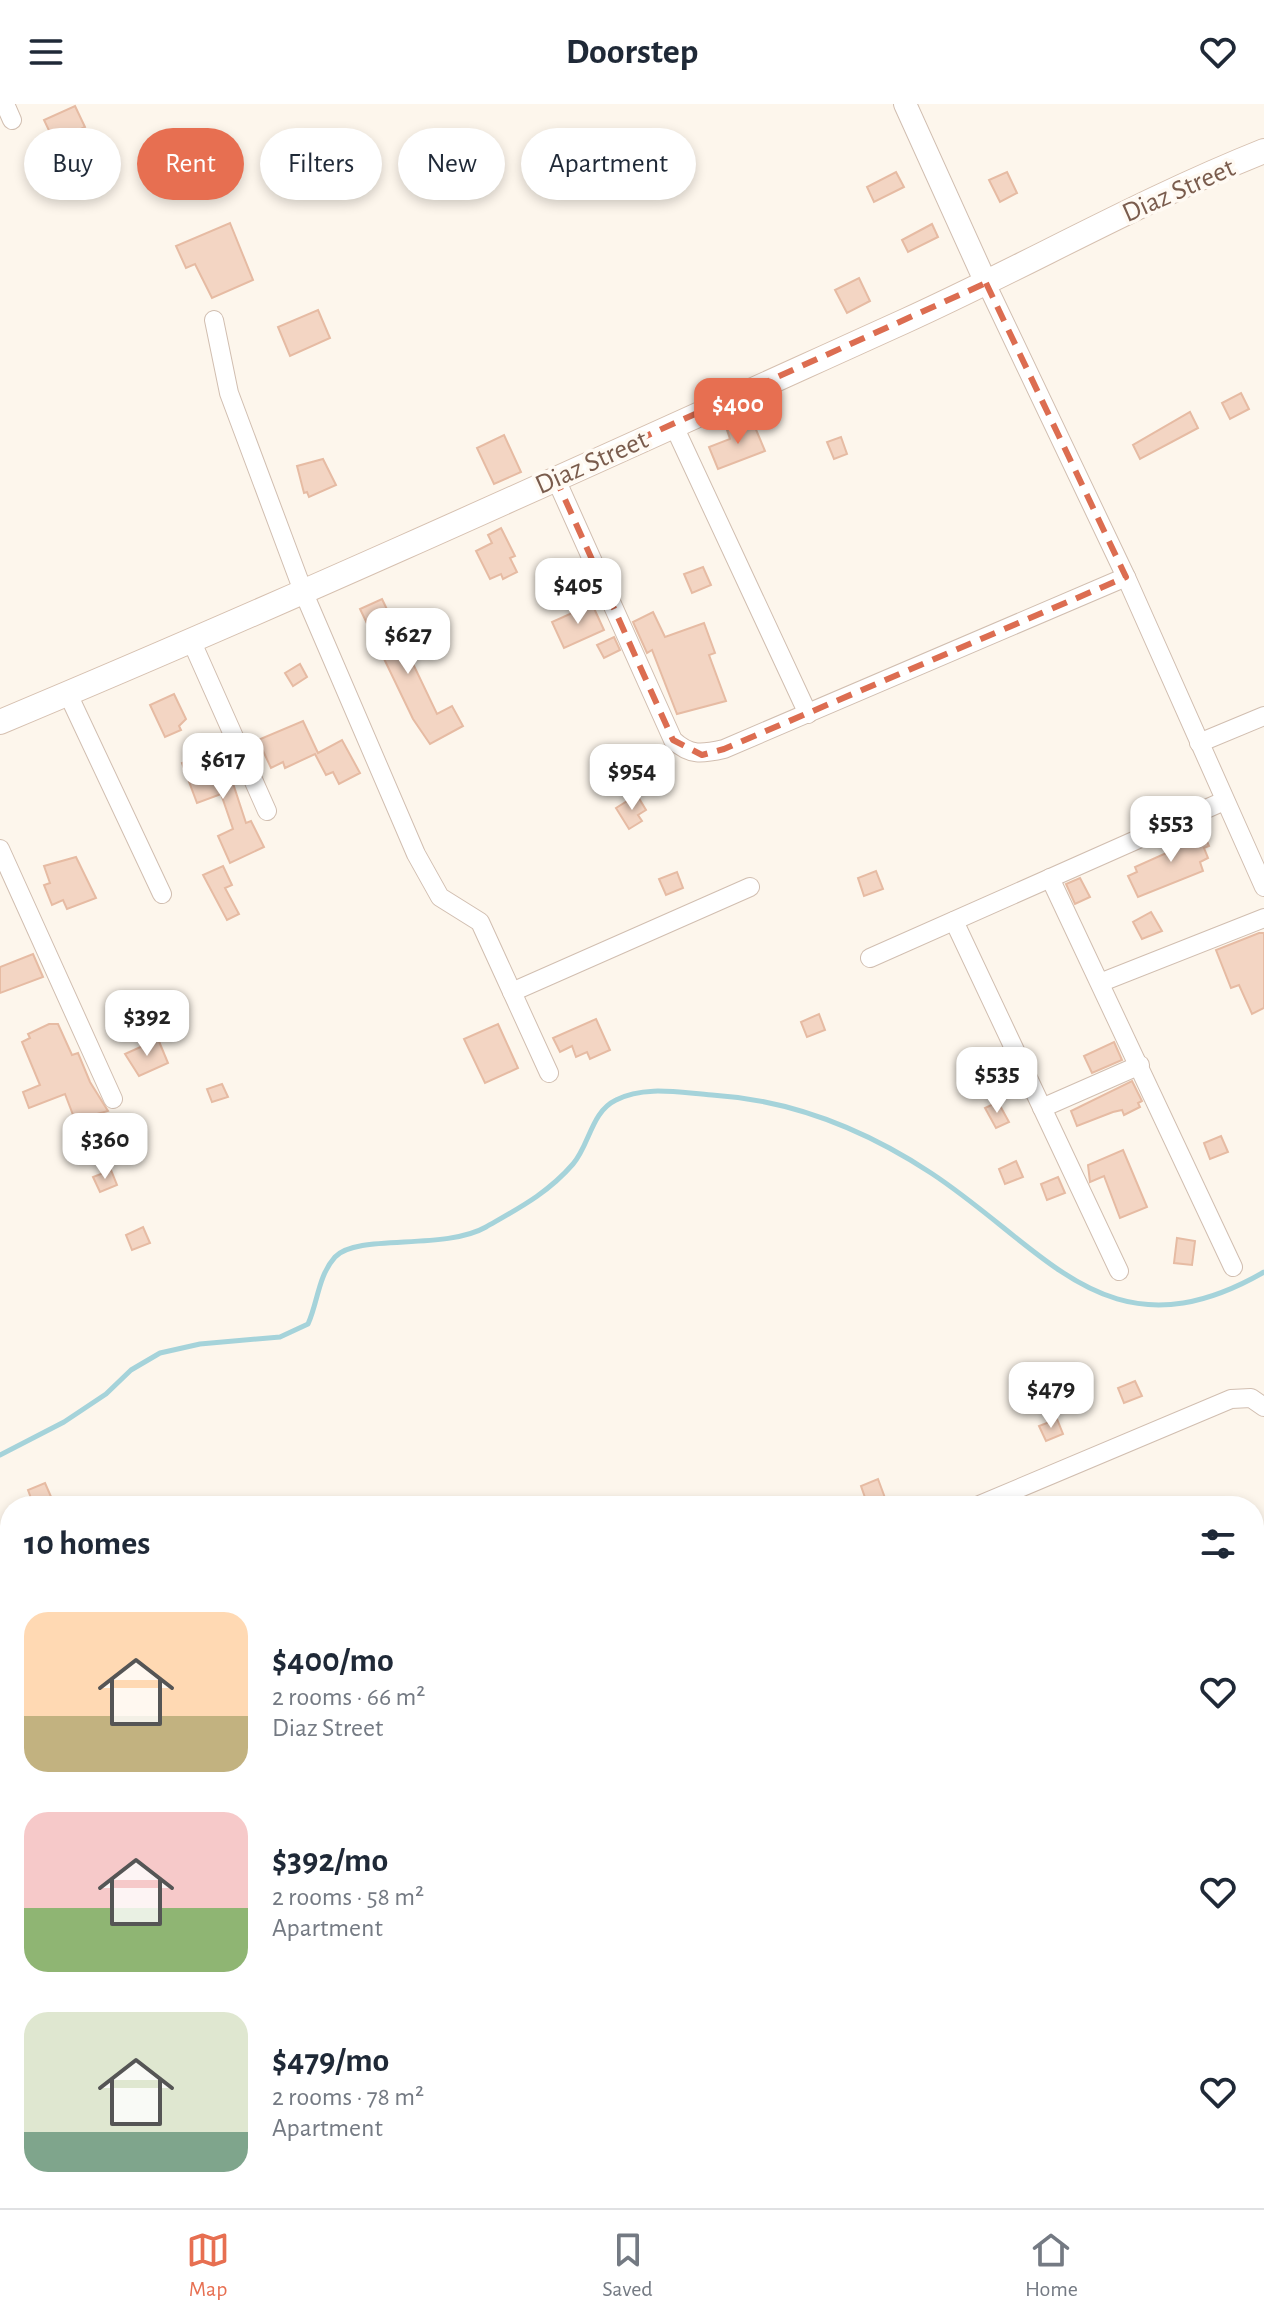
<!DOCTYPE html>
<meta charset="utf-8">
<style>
:root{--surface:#fff;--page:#f6f6f7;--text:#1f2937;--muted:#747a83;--line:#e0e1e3;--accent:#e76f51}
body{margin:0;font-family:"Alegreya Sans",sans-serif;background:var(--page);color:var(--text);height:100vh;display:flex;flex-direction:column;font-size:30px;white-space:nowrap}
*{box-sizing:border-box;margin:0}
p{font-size:26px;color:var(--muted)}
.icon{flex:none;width:44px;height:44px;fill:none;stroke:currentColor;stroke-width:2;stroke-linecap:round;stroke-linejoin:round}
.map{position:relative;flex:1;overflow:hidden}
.panel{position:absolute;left:0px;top:1392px;width:1264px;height:712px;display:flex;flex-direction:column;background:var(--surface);border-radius:32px 32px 0 0;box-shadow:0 4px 12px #0003}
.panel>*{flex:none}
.banner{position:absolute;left:24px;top:24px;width:800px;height:72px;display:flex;gap:16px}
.price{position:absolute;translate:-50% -68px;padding:0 18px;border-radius:16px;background:#fff;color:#222;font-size:26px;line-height:52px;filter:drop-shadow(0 2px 4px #0008)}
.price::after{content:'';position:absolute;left:50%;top:48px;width:24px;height:18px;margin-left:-12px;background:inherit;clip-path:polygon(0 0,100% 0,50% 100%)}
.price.active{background:var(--accent);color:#fff}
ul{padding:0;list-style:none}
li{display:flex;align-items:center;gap:24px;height:200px;padding:0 24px}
li span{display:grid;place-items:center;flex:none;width:224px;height:160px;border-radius:24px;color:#555}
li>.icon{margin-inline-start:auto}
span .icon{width:96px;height:96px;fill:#fffc;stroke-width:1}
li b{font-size:34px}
h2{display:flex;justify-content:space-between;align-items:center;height:96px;padding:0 24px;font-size:34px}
.chip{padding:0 28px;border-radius:36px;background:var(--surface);box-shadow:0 4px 12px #0003;font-size:28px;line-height:72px}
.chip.active{background:var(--accent);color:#fff}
header{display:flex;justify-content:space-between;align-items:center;height:104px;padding:0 24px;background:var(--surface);font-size:36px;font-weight:700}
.dock{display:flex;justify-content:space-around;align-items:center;height:112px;border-top:2px solid var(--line);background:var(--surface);font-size:22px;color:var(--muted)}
.dock a{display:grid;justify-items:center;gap:4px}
.dock .active{color:var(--accent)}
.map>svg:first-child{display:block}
</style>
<header><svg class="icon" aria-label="menu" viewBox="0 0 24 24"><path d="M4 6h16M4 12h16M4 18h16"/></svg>Doorstep<svg class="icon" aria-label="heart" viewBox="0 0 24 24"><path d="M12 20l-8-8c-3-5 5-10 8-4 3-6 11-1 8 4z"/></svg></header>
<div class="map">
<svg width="1264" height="2104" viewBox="0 0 1264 2104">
<rect width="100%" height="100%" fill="#fdf6ec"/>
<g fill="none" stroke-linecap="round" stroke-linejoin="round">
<path stroke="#a5d3da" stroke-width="5" d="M 0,1351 L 64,1318 L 106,1290 L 131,1266 L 160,1249 L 200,1240 L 280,1233 L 308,1220 C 318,1198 318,1172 335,1153 C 357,1129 444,1147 486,1123 C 519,1104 548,1089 573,1060 C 590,1040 591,1008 616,996 C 645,981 681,989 712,991 C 792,996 864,1025 931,1069 C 1048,1146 1109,1257 1264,1168"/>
</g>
<g fill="#f3d5c3" stroke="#e6bba3" stroke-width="2">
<path d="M 75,2 L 85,23 L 54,37 L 44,16 Z"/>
<path d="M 896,68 L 904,83 L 874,98 L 867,83 Z"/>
<path d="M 1007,68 L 1017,89 L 1000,98 L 989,76 Z"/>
<path d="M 230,119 L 253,176 L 212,194 L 195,160 L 186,164 L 176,142 Z"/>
<path d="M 932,120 L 938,133 L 908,148 L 902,136 Z"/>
<path d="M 859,174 L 870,197 L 847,209 L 835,186 Z"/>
<path d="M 318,206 L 330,234 L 290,252 L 278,223 Z"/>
<path d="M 1241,289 L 1249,305 L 1230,315 L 1222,299 Z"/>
<path d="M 1190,308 L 1198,324 L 1140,355 L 1133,341 Z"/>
<path d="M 752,316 L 765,347 L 718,365 L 709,343 L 730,335 L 727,326 Z"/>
<path d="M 504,331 L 521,368 L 494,380 L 477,344 Z"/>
<path d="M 841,333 L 847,350 L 834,355 L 827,338 Z"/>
<path d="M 323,355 L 336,381 L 309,393 L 307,388 L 304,389 L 297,362 Z"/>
<path d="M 501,424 L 515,452 L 510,454 L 517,468 L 503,475 L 501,470 L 490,475 L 476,447 L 492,439 L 488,431 Z"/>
<path d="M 703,463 L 711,481 L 692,489 L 684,470 Z"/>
<path d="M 382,495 L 437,610 L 452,602 L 463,622 L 430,640 L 413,615 L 360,505 Z"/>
<path d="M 592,500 L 604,526 L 564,544 L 552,518 Z"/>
<path d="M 653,508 L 665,533 L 704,519 L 715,549 L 709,551 L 726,597 L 677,610 L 652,546 L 647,549 L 633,518 Z"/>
<path d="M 614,533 L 620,546 L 604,554 L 597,541 Z"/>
<path d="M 300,560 L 307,573 L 293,582 L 285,569 Z"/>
<path d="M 174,590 L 186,615 L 179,622 L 181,626 L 165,633 L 150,601 Z"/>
<path d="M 303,617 L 318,649 L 342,636 L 360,669 L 339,680 L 333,668 L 326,671 L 315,650 L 285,664 L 283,658 L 271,664 L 258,636 Z"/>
<path d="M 225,642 L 231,656 L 226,658 L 246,719 L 251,717 L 264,743 L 230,759 L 218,732 L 233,725 L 221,690 L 197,699 L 182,659 Z"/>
<path d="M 637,691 L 646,706 L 638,711 L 642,717 L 629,725 L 616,704 Z"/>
<path d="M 1191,726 L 1194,733 L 1204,730 L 1209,742 L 1204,744 L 1208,754 L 1200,758 L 1203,767 L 1138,793 L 1128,772 L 1137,768 L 1135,763 L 1171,747 L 1167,736 Z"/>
<path d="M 76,753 L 96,794 L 67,805 L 63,796 L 52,801 L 44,781 L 50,779 L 44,762 Z"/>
<path d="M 223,762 L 232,781 L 225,784 L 239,810 L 227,816 L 203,771 Z"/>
<path d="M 876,767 L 883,785 L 864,792 L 858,774 Z"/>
<path d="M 677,768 L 683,784 L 666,791 L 659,775 Z"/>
<path d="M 1080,774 L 1090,793 L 1075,800 L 1066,780 Z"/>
<path d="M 1151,808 L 1162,827 L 1142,835 L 1133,818 Z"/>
<path d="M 1259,829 L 1264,829 L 1264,904 L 1252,910 L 1239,881 L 1231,884 L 1216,846 Z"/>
<path d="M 33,850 L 43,873 L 0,889 L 0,863 Z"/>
<path d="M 819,910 L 825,926 L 807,933 L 801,918 Z"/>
<path d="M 596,915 L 610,946 L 590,955 L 587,948 L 576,953 L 572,942 L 560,948 L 553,934 Z"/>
<path d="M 49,920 L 58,920 L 72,951 L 78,949 L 90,978 L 108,1007 L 75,1016 L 65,990 L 29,1004 L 23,988 L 40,981 L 22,938 L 30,934 L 28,930 Z"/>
<path d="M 498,920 L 518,964 L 485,979 L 464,935 Z"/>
<path d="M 158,935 L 168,959 L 139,972 L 125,950 Z"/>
<path d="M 1114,938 L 1122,956 L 1092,969 L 1084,952 Z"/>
<path d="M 1132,977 L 1142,997 L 1138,999 L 1140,1003 L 1124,1011 L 1122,1006 L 1113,1008 L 1077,1022 L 1071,1007 Z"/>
<path d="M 222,980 L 228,993 L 212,998 L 207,985 Z"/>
<path d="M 998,998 L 1009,1018 L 996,1024 L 985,1004 Z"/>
<path d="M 1221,1032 L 1228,1048 L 1210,1055 L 1204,1039 Z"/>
<path d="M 1123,1046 L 1147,1103 L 1120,1114 L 1104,1072 L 1090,1078 L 1088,1061 Z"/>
<path d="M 1016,1057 L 1023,1073 L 1005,1080 L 999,1065 Z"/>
<path d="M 111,1066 L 117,1081 L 100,1088 L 93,1073 Z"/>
<path d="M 1058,1073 L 1065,1089 L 1047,1096 L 1041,1080 Z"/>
<path d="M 143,1123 L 150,1139 L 132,1146 L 126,1131 Z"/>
<path d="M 1177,1134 L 1195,1137 L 1192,1161 L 1174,1159 Z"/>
<path d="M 1135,1277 L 1142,1292 L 1124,1299 L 1118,1284 Z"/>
<path d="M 1057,1315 L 1063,1330 L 1046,1337 L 1039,1322 Z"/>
<path d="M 878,1375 L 888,1402 L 868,1402 L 861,1382 Z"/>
<path d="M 45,1379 L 52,1395 L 34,1402 L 28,1386 Z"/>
</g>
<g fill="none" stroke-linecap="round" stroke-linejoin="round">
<g stroke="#d1beb0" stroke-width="20">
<g id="minor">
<path d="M 5,0 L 12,16"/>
<path d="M 986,179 L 1126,473 L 1264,783"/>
<path d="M 214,216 L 229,289 L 303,487 L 416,750 L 440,793 L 480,818 L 549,969"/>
<path d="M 673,320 L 808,610"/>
<path d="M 555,373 L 673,636 C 690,652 702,650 724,645 L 1126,473"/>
<path d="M 191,536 L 267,707"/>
<path d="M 68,590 L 162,790"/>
<path d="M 1199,639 L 1264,612"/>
<path d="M 0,745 L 113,995"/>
<path d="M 1050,774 L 1233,1163"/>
<path d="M 954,817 L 1119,1167"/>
<path d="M 870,854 L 1224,697"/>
<path d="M 1102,878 L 1264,814"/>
<path d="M 512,888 L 750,783"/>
<path d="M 1042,1004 L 1140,961"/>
<path d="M 977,1402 L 1231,1295 L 1251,1294 L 1264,1303"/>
<path d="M 1254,1533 L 1264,1528"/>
<path d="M 1254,1710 L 1264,1733"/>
<path d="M 1254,1755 L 1264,1750"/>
<path d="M 0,1812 L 10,1808"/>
<path d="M 1254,1816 L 1264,1839"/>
<path d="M 290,2094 L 294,2104"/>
<path d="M 601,2094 L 605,2104"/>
<path d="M 728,2094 L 732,2104"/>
<path d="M 869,2094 L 873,2104"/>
<path d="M 1095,2094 L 1099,2104"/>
<path d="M 1228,2094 L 1232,2104"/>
<path d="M 473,2104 L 496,2094"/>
</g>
</g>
<g stroke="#d1beb0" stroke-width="24">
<g id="tertiary">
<path d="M 905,0 L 986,179"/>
<path d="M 0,1859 L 10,1883"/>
<path d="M 98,2094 L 102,2104"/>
</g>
</g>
<g stroke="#d6c0b0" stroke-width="26">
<path id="secondary" d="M 0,618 C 304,491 605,353 905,217 C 1026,162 1141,96 1264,47"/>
</g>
<use href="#minor" stroke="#fff" stroke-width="18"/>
<use href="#tertiary" stroke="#fff" stroke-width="22"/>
<use href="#secondary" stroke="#fff" stroke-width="24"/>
</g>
<path fill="none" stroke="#dc6d51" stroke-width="6" stroke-dasharray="16 10" stroke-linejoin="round" d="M 986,179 L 1126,473 L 724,645 L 702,651 L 673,636 L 555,373 Z"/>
<g text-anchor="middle" stroke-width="7" stroke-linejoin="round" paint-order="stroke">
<g font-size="28" fill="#7a5c4d" stroke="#fffaf3">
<text transform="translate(1178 85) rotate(-24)" y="10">Diaz Street</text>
<text transform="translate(591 357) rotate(-24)" y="10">Diaz Street</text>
</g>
</g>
</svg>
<b class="price active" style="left:738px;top:342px">$400</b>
<b class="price" style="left:578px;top:522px">$405</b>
<b class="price" style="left:408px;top:572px">$627</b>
<b class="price" style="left:223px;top:697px">$617</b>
<b class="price" style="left:632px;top:708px">$954</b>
<b class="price" style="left:1171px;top:760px">$553</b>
<b class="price" style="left:147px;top:954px">$392</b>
<b class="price" style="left:997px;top:1011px">$535</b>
<b class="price" style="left:105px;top:1077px">$360</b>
<b class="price" style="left:1051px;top:1326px">$479</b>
<div class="banner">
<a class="chip">Buy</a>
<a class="chip active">Rent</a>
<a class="chip">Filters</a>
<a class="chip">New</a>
<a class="chip">Apartment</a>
</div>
<section class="panel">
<h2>10 homes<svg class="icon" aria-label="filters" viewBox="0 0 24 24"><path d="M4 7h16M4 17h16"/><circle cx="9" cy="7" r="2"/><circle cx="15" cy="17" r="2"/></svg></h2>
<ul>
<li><span style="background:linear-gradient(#ffd9b3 65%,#c2b280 0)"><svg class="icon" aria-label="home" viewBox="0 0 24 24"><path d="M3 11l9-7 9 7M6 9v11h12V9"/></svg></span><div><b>$400/mo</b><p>2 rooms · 66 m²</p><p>Diaz Street</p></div><svg class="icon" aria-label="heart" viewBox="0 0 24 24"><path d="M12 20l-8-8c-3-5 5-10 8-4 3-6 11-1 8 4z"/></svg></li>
<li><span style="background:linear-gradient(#f6c9c9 60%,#8fb573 0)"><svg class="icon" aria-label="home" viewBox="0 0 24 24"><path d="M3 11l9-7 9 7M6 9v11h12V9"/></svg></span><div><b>$392/mo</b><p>2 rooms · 58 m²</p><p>Apartment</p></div><svg class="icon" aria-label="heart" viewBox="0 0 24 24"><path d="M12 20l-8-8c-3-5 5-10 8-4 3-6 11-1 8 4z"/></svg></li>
<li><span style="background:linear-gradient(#dfe7d0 75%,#7fa58c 0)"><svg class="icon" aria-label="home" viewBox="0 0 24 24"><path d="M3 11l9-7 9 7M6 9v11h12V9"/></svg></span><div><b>$479/mo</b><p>2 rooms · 78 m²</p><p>Apartment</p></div><svg class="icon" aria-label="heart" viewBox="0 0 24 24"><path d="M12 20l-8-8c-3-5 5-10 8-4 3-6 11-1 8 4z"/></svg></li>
</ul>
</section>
</div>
<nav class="dock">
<a class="active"><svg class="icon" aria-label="map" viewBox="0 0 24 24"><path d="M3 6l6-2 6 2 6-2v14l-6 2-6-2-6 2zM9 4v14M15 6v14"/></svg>Map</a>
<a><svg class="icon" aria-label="saved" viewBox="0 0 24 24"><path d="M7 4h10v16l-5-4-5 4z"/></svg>Saved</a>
<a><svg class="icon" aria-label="home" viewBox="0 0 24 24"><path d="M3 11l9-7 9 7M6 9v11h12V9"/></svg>Home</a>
</nav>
